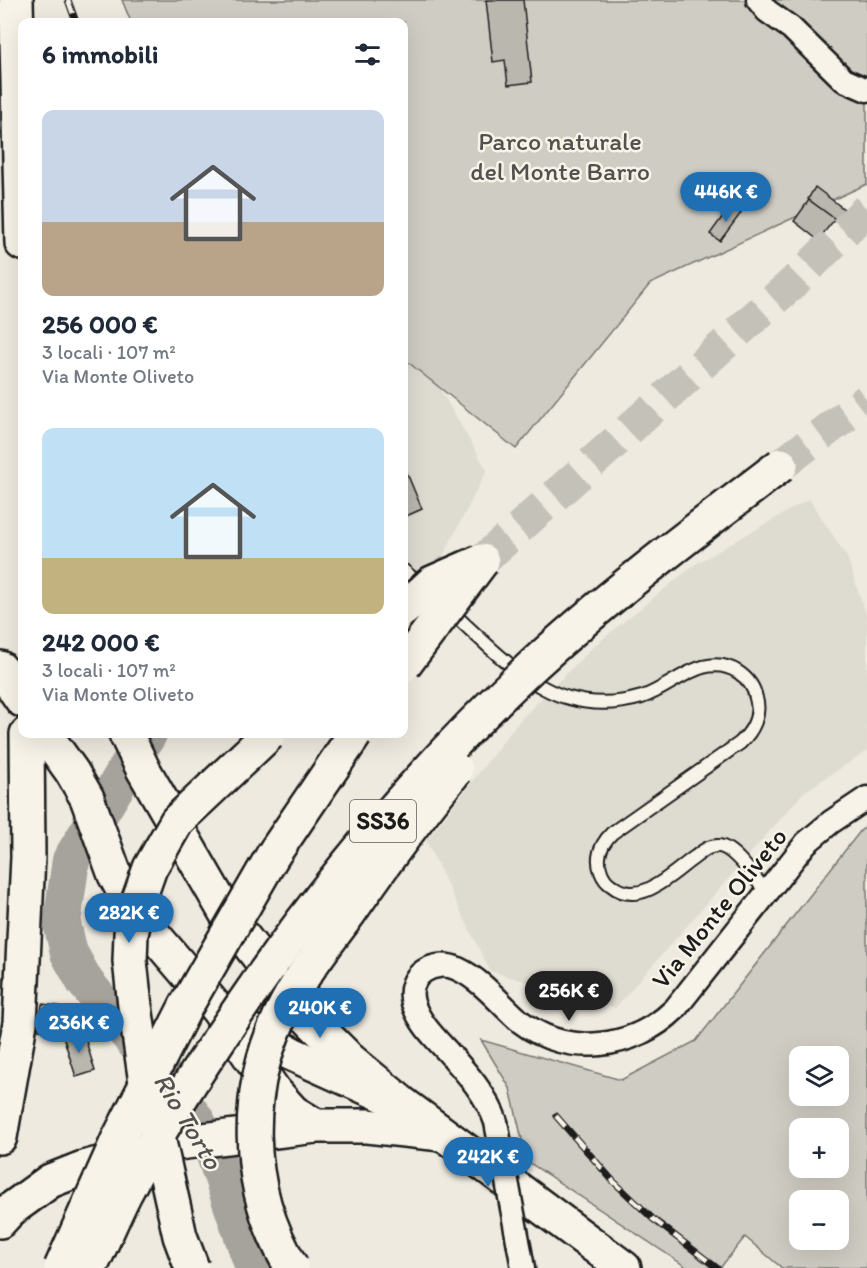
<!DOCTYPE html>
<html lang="it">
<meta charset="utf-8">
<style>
:root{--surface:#fff;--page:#f2f2f3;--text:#1f2937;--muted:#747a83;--accent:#1f6fb2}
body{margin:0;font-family:Itim,sans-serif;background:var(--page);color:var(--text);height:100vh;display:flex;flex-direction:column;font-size:22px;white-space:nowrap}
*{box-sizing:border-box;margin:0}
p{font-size:20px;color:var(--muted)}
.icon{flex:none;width:33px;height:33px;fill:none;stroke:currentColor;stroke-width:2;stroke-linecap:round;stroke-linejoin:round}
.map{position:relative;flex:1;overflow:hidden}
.drawer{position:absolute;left:18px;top:18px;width:390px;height:720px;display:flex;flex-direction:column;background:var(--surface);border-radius:12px;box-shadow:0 6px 24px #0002}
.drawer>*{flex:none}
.controls{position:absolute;left:789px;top:1046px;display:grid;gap:12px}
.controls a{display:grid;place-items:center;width:60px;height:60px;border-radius:12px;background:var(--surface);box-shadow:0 6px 24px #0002;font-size:30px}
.price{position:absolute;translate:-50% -51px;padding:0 14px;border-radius:21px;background:var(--accent);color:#fff;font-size:20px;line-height:39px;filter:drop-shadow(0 2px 3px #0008)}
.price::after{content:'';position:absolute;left:50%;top:36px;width:18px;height:14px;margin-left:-9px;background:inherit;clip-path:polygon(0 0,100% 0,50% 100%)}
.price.selected{background:#222;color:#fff}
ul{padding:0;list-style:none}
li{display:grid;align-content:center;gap:12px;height:318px;padding:0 24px}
li span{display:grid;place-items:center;height:186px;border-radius:12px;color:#555}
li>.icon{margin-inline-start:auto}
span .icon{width:108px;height:108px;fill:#fffc;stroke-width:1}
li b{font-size:26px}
h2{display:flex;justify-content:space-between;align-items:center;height:72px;padding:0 24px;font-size:26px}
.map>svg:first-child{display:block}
</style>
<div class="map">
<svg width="867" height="1268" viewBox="0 0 867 1268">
<rect width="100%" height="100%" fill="#eeeae0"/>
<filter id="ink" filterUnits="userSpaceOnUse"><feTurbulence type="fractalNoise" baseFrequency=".0167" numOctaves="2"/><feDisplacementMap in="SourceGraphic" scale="12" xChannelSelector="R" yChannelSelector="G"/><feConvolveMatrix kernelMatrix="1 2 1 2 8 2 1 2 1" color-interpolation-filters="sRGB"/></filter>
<g filter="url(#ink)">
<g fill="#dedbd1">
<path d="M 404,359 L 438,386 L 487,470 L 442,558 L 404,591 Z"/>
<path d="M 809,499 L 847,557 L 867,617 L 867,751 L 804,792 L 615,1008 L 490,971 L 426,841 L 520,720 L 594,646 L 694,565 Z"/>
</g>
<g fill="#cfccc3" stroke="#767470" stroke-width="1.5" fill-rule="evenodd">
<path d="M 122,0 L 867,0 L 867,184 L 650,284 L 516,449 L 404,359 L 404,22 L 131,22 Z"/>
<path d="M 867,827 L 867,1268 L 782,1268 L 745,1237 L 720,1268 L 688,1268 L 527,1161 L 510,1088 L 481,1040 L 621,1080 L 696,1041 L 861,830 ZM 800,1056 L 838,1056 L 838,1095 L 800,1095 ZM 800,1128 L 838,1128 L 838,1167 L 800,1167 ZM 800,1200 L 838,1200 L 838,1239 L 800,1239 Z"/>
</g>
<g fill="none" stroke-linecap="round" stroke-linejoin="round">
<path stroke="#a6a39d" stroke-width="38" d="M 148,734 L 71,860 L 62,923 L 69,953 L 85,982 L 172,1087 L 195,1119 L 214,1152 L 254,1268"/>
</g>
<g fill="#bab7af" stroke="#1c1c1c" stroke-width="1.5">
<path d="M 486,0 L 523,0 L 532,82 L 508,85 L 505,60 L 493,62 Z"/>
<path d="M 815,187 L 861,222 L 853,234 L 808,199 Z"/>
<path d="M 809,200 L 835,219 L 818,240 L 794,221 Z"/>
<path d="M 731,205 L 741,213 L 720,241 L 710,234 Z"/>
<path d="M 404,466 L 422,509 L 404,517 Z"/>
<path d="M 42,1004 L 58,1006 L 56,1032 L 39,1030 Z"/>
<path d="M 83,1031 L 95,1071 L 76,1077 L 63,1036 Z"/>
</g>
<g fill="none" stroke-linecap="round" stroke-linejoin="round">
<g stroke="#c4c1b9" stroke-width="33" stroke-dasharray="33 16" stroke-linecap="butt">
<path d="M 781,465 L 867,400"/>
<path d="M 482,561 L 795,281 L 867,209"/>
</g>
<g stroke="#1c1c1c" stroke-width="16">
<g id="lane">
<path d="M 404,571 L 424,588"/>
<path d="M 448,609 C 482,639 525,687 569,698 C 593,705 618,704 642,697 C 673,687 704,650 738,672 C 747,678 754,687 756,698 C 761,715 753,731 740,743 L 612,833 C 605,840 600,847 599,857 C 598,867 602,879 611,885 C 640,909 672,873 695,857 C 702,852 709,845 719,846 C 734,847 757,881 767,893"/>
</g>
</g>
<g stroke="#1c1c1c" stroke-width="27">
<g id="street">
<path d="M 758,0 L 767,11 L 791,28 L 844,80 L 867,90"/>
<path d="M 496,1122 C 487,1095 466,1072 447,1051 C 434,1037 419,1022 413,1003 C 405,975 434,958 458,969 C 482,980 501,1005 521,1022 C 568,1058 634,1049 675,1009 L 806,843 L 831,822 L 867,798"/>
<path d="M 519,1246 L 523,1268"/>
</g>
</g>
<g stroke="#1c1c1c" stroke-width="38">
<g id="secondary">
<path d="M 0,668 L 22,700"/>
<path d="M 45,734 L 72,772 L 87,798 L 115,875 L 125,894 L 154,935 L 218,1010 L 274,1091 L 293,1112 L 316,1126"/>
<path d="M 245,1028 L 292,1054 L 390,1098"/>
</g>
</g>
<g stroke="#1c1c1c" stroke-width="38">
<g id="primary">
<path d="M 16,0 L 22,243"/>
<path d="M 126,734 L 143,769 L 230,920 L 302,1012 L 350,1060 L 403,1104 L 624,1268"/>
<path d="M 0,1137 L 20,1023 L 28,857 L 27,734"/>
<path d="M 0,1221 L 10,1210 L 50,1181 L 83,1168 L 178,1143 L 316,1126 L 367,1126 L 442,1134"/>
</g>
</g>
<use href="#lane" stroke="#f7f3e8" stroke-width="12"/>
<use href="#street" stroke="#f7f3e8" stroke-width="22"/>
<use href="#secondary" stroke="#f7f3e8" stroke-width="33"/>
<use href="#primary" stroke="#f7f3e8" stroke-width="33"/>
<g stroke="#1c1c1c" stroke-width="7">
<g id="rail">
<path d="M 68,0 L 76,22"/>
<path d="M 556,1116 L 613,1181 L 653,1219 L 717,1268"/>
</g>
</g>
<use href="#rail" stroke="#f7f3e8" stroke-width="4.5" stroke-dasharray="14" stroke-linecap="butt"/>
<g stroke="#1c1c1c" stroke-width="27" stroke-linecap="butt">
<path id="street-bridge" d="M 496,1122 L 519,1246"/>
</g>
<g stroke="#1c1c1c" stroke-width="38" stroke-linecap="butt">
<g id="highway-bridge">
<path d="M 404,609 L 432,583 L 480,562"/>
<path d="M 404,665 L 482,561"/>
<path d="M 61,1268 L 118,1140 L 186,1006 L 273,855 L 355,734"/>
<path d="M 90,1268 C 102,1244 112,1219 124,1195 C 158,1130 199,1068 241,1007 C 325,884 421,770 530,668 C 609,595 696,530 781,465"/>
<path d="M 192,1268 L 180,1236 L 146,1083 L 135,1006 L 130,961 L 131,934 L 139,899 L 150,868 L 177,821 L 269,734"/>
<path d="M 292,1268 C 243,1187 242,1085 287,1003 C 304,971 328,942 349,913 C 383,864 418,816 456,770"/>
</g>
</g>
<use href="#street-bridge" stroke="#f7f3e8" stroke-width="22"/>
<use href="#highway-bridge" stroke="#f7f3e8" stroke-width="33"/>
</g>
</g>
<g text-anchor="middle" stroke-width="5" stroke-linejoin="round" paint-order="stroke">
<rect fill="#f7f3e8" stroke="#5e5c59" stroke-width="1.5" x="350" y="800" width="66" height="42" rx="4.5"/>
<g font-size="24" font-weight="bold" fill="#1c1c1c">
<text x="383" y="829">SS36</text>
</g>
<g font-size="26" fill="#52514e" stroke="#f7f3e8">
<text x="560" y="150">Parco naturale<tspan x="560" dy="30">del Monte Barro</tspan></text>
</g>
<g font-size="26" fill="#1c1c1c" stroke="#f7f3e8">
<text transform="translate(719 908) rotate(-51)" y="9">Via Monte Oliveto</text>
</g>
<g font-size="27" font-style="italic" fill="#535250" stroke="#f7f3e8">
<text transform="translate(188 1121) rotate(59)" y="9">Rio Torto</text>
</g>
</g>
</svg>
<div class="controls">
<a><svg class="icon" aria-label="layers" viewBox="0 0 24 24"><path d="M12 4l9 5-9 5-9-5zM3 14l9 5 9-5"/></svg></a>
<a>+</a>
<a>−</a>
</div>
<b class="price" style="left:726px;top:223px">446K €</b>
<b class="price" style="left:129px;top:944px">282K €</b>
<b class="price selected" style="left:569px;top:1022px">256K €</b>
<b class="price" style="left:320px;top:1039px">240K €</b>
<b class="price" style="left:79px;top:1054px">236K €</b>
<b class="price" style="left:488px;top:1188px">242K €</b>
<section class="drawer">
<h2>6 immobili<svg class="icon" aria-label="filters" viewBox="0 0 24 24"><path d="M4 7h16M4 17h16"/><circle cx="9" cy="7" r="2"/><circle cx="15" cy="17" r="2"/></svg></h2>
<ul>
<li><span style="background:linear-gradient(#c9d6e8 60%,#b9a48a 0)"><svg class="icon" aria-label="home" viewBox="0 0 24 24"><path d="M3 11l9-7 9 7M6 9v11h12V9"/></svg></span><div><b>256 000 €</b><p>3 locali · 107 m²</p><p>Via Monte Oliveto</p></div></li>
<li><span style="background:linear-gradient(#bfe0f5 70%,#c2b280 0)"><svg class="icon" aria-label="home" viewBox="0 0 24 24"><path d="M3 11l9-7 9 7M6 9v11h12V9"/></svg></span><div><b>242 000 €</b><p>3 locali · 107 m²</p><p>Via Monte Oliveto</p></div></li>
</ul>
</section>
</div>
